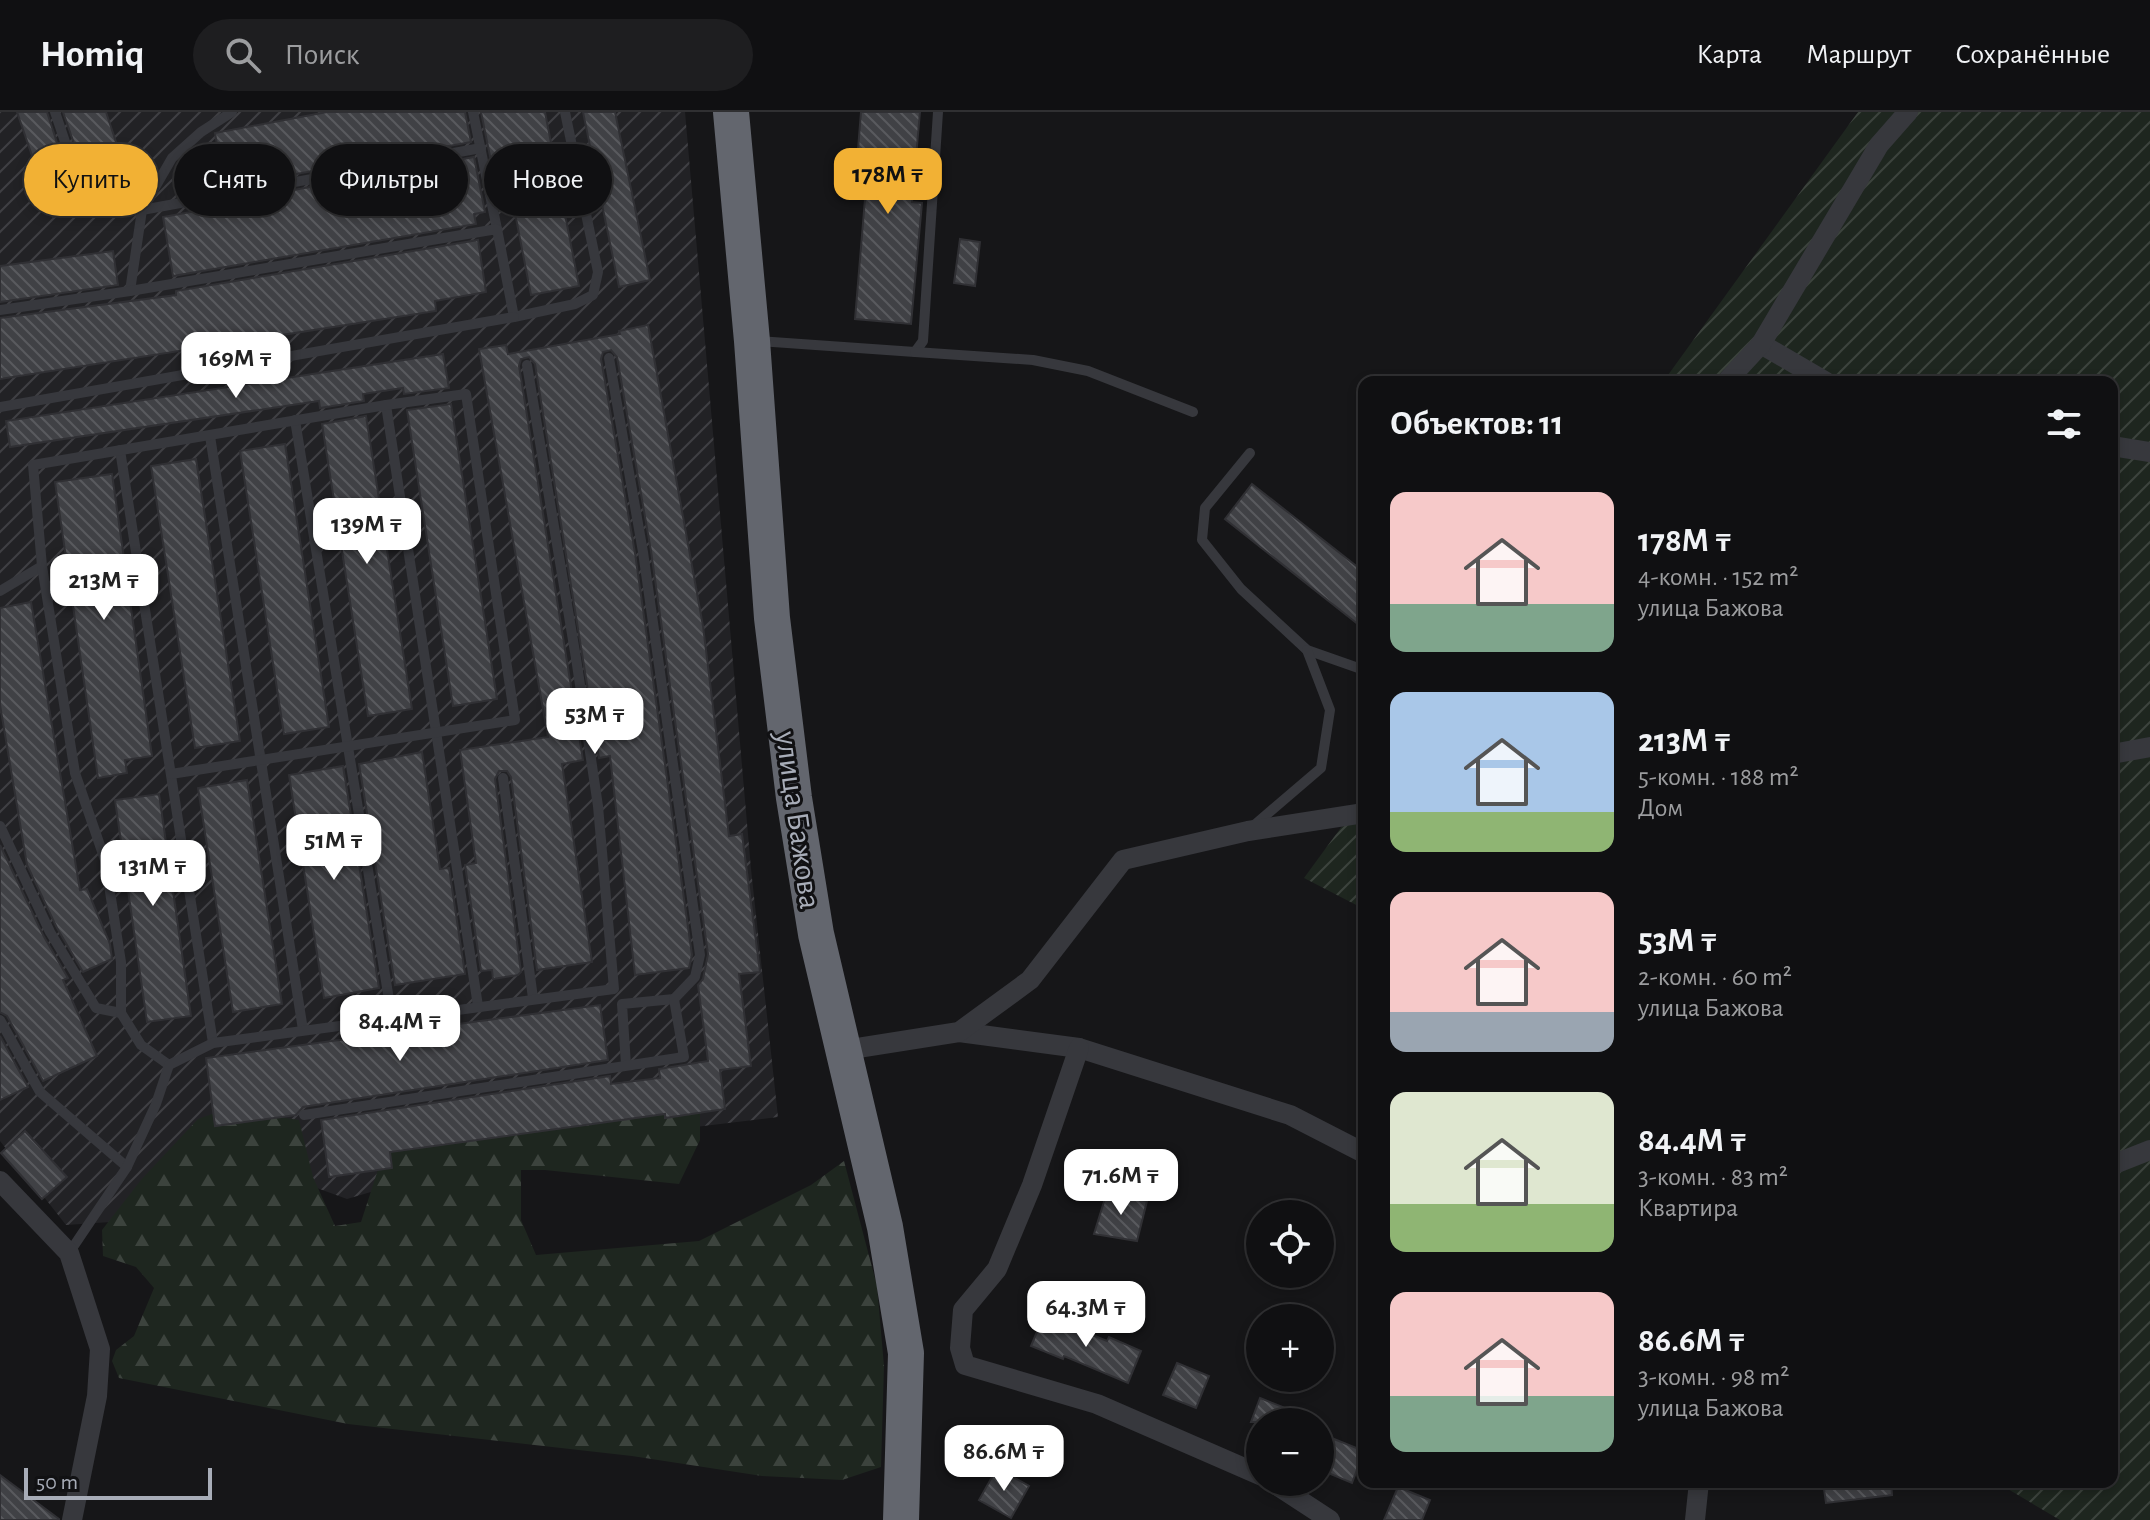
<!DOCTYPE html>
<html lang="ru">
<meta charset="utf-8">
<style>
:root{--surface:#101012;--page:#1e1e20;--text:#f1f3f6;--muted:#9c9d9f;--line:#303032;--accent:#f2b134}
body{margin:0;font-family:"Alegreya Sans",sans-serif;background:var(--page);color:var(--text);height:100vh;display:flex;flex-direction:column;font-size:30px;white-space:nowrap}
*{box-sizing:border-box;margin:0}
p{font-size:26px;color:var(--muted)}
.icon{flex:none;width:44px;height:44px;fill:none;stroke:currentColor;stroke-width:2;stroke-linecap:round;stroke-linejoin:round}
.map{position:relative;flex:1;overflow:hidden}
.sheet{position:absolute;left:1358px;top:264px;width:760px;height:1112px;display:flex;flex-direction:column;background:var(--surface);border-radius:16px;box-shadow:0 4px 12px #0003,0 0 0 2px var(--line)}
.sheet>*{flex:none}
.guide{position:absolute;left:24px;top:32px;width:760px;height:72px;display:flex;gap:16px}
.tools{position:absolute;left:1246px;top:1088px;display:grid;gap:16px}
.tools a{display:grid;place-items:center;width:88px;height:88px;border-radius:50%;background:var(--surface);box-shadow:0 4px 12px #0003,0 0 0 2px var(--line);font-size:40px}
.scale{position:absolute;left:24px;bottom:20px;width:188px;box-sizing:border-box;padding-left:8px;border:4px solid #a8adb8;border-top:0;font-size:22px;line-height:28px;white-space:nowrap;color:#a8adb8;-webkit-text-stroke:6px #111113;paint-order:stroke}
.price{position:absolute;translate:-50% -68px;padding:0 18px;border-radius:16px;background:#fff;color:#222;font-size:26px;line-height:52px;filter:drop-shadow(0 2px 4px #0008)}
.price::after{content:'';position:absolute;left:50%;top:48px;width:24px;height:18px;margin-left:-12px;background:inherit;clip-path:polygon(0 0,100% 0,50% 100%)}
.price.on{background:var(--accent);color:#111}
ul{padding:0;list-style:none}
li{display:flex;align-items:center;gap:24px;height:200px;padding:0 32px}
li span{display:grid;place-items:center;flex:none;width:224px;height:160px;border-radius:16px;color:#555}
li>.icon{margin-inline-start:auto}
span .icon{width:96px;height:96px;fill:#fffc;stroke-width:1}
li b{font-size:34px}
h2{display:flex;justify-content:space-between;align-items:center;height:96px;padding:0 32px;font-size:34px}
.tag{padding:0 28px;border-radius:36px;background:var(--surface);box-shadow:0 4px 12px #0003,0 0 0 2px var(--line);font-size:28px;line-height:72px}
.tag.on{background:var(--accent);color:#111}
header{display:flex;align-items:center;gap:48px;box-sizing:border-box;height:112px;padding:0 40px;background:var(--surface);border-bottom:2px solid var(--line)}
header strong{font-size:38px}
nav{display:flex;gap:44px;margin-inline-start:auto;font-size:28px}
.search{width:560px;height:72px;background:var(--page);display:flex;align-items:center;gap:20px;box-sizing:border-box;padding:0 28px;border-radius:44px;color:var(--muted);font-size:30px}
.map>svg:first-child{display:block}
</style>
<header>
<strong>Homiq</strong>
<div class="search"><svg class="icon" aria-label="search" viewBox="0 0 24 24"><circle cx="10" cy="10" r="6"/><path d="M15 15l6 6"/></svg>Поиск</div>
<nav><a>Карта</a><a>Маршрут</a><a>Сохранённые</a></nav>
</header>
<div class="map">
<svg width="2150" height="1408" viewBox="0 0 2150 1408">
<defs>
<pattern id="industrial-furrows" width="10" height="10" patternUnits="userSpaceOnUse" patternTransform="scale(2)"><rect width="10" height="10" fill="#222225"/><path d="M-1 1l2-2M0 10L10 0M9 11l2-2" fill="none" stroke="#3f3f43"/></pattern>
<pattern id="forest-firs" width="22" height="20" patternUnits="userSpaceOnUse" patternTransform="scale(2)"><rect width="22" height="20" fill="#1e261f"/><path d="M5 1l3.5 6h-7zM16 11l3.5 6h-7z" fill="#3c433d"/></pattern>
<pattern id="garden-furrows" width="10" height="10" patternUnits="userSpaceOnUse" patternTransform="scale(2)"><rect width="10" height="10" fill="#1e261f"/><path d="M-1 1l2-2M0 10L10 0M9 11l2-2" fill="none" stroke="#3c433d"/></pattern>
<pattern id="building-back-hatch" width="6" height="6" patternUnits="userSpaceOnUse" patternTransform="scale(2)"><rect width="6" height="6" fill="#404145"/><path d="M-1 5l2 2M0 0l6 6M5-1l2 2" fill="none" stroke="#595a5e"/></pattern>
</defs>
<rect width="100%" height="100%" fill="#161618"/>
<path fill="url(#industrial-furrows)" d="M 0,0 L 685,0 L 751,757 L 778,1005 L 520,1036 L 347,1087 L 240,1048 L 110,1110 L 66,1113 L 0,1029 Z"/>
<path fill="url(#forest-firs)" d="M 226,997 L 299,1008 L 313,1065 L 335,1114 L 361,1110 L 386,1033 L 700,998 L 700,1028 L 679,1072 L 545,1058 L 521,1058 L 521,1108 L 536,1143 L 699,1129 L 811,1073 L 844,1049 L 877,1174 L 884,1254 L 881,1355 L 842,1368 L 762,1364 L 632,1344 L 348,1312 L 119,1266 L 112,1249 L 116,1238 L 134,1224 L 154,1176 L 136,1155 L 103,1144 L 102,1118 L 141,1068 L 198,1007 Z"/>
<g fill="url(#garden-furrows)">
<path d="M 1858,0 L 2150,0 L 2150,1408 L 2060,1408 L 1996,1370 L 2112,1370 L 2112,270 L 1663,270 Z"/>
<path d="M 1364,684 L 1364,797 L 1304,766 Z"/>
</g>
<g fill="url(#building-back-hatch)" stroke="#303034" stroke-width="2">
<path d="M 17,0 L 47,0 L 76,89 L 83,94 L 90,91 L 92,83 L 63,0 L 106,0 L 134,84 L 105,94 L 103,88 L 53,105 Z"/>
<path d="M 327,0 L 465,0 L 471,30 L 203,79 L 196,43 L 218,39 L 215,21 Z"/>
<path d="M 481,0 L 545,0 L 579,174 L 531,183 L 514,96 L 501,98 Z"/>
<path d="M 583,0 L 615,0 L 650,168 L 619,175 Z"/>
<path d="M 861,0 L 920,0 L 912,90 L 922,91 L 911,212 L 855,207 L 865,87 L 854,87 Z"/>
<path d="M 474,45 L 485,100 L 474,102 L 476,112 L 173,164 L 163,105 L 207,97 L 206,94 Z"/>
<path d="M 960,127 L 980,130 L 975,174 L 954,171 Z"/>
<path d="M 478,128 L 486,180 L 435,189 L 436,199 L 0,267 L 0,206 L 176,183 L 176,179 Z"/>
<path d="M 113,139 L 118,173 L 0,190 L 0,154 Z"/>
<path d="M 648,213 L 703,514 L 729,724 L 742,722 L 760,860 L 739,862 L 751,954 L 720,958 L 725,997 L 665,1006 L 665,1002 L 390,1040 L 392,1056 L 329,1065 L 321,1008 L 610,964 L 611,972 L 660,966 L 659,957 L 708,949 L 698,873 L 703,867 L 708,842 L 651,439 L 617,245 L 611,238 L 603,240 L 601,247 L 635,441 L 692,843 L 689,856 L 635,863 L 610,644 L 599,646 L 535,252 L 529,245 L 521,247 L 519,254 L 583,648 L 562,652 L 592,850 L 537,858 L 511,665 L 507,659 L 499,659 L 495,667 L 521,860 L 518,863 L 493,867 L 492,858 L 481,859 L 465,753 L 476,751 L 460,638 L 548,625 L 479,237 L 506,233 L 508,242 L 620,222 L 619,219 Z"/>
<path d="M 443,242 L 449,276 L 404,282 L 403,276 L 363,282 L 364,289 L 320,296 L 319,289 L 10,335 L 6,309 Z"/>
<path d="M 451,292 L 497,587 L 453,594 L 407,298 Z"/>
<path d="M 366,304 L 412,597 L 368,604 L 322,312 Z"/>
<path d="M 285,332 L 329,615 L 284,622 L 240,339 Z"/>
<path d="M 196,347 L 240,629 L 195,636 L 151,354 Z"/>
<path d="M 112,362 L 152,644 L 125,648 L 127,661 L 98,666 L 55,370 Z"/>
<path d="M 1252,372 L 1364,460 L 1364,517 L 1225,407 Z"/>
<path d="M 31,490 L 80,778 L 87,777 L 110,832 L 112,847 L 83,860 L 57,816 L 27,753 L 0,593 L 0,496 Z"/>
<path d="M 422,640 L 440,757 L 449,756 L 465,862 L 395,873 L 359,652 Z"/>
<path d="M 343,654 L 379,876 L 324,886 L 289,663 Z"/>
<path d="M 247,668 L 282,892 L 233,900 L 198,676 Z"/>
<path d="M 159,682 L 191,904 L 147,910 L 115,688 Z"/>
<path d="M 0,733 L 43,823 L 68,866 L 63,868 L 97,944 L 43,969 L 7,904 L 0,900 Z"/>
<path d="M 600,893 L 608,948 L 303,995 L 296,1003 L 215,1014 L 206,946 Z"/>
<path d="M 0,924 L 28,975 L 0,988 Z"/>
<path d="M 25,1019 L 67,1065 L 42,1087 L 1,1041 Z"/>
<path d="M 1107,1080 L 1147,1089 L 1137,1129 L 1094,1122 Z"/>
<path d="M 1044,1203 L 1107,1229 L 1109,1225 L 1141,1239 L 1128,1271 L 1064,1244 L 1063,1247 L 1031,1234 Z"/>
<path d="M 1177,1251 L 1209,1264 L 1196,1296 L 1163,1283 Z"/>
<path d="M 1260,1286 L 1318,1309 L 1318,1310 L 1251,1310 Z"/>
<path d="M 1334,1327 L 1364,1339 L 1352,1371 L 1321,1358 Z"/>
<path d="M 997,1356 L 1029,1374 L 1011,1406 L 979,1388 Z"/>
<path d="M 0,1363 L 59,1407 L 59,1408 L 0,1408 Z"/>
<path d="M 1823,1370 L 1891,1370 L 1892,1383 L 1826,1391 Z"/>
<path d="M 1398,1375 L 1430,1388 L 1422,1408 L 1384,1408 Z"/>
</g>
<g fill="none" stroke-linecap="round" stroke-linejoin="round">
<g stroke="#37383d" stroke-width="10">
<path d="M 55,0 L 84,86"/>
<path d="M 473,0 L 497,117"/>
<path d="M 142,98 L 481,36"/>
<path d="M 130,179 L 142,98 L 172,46 L 201,20 L 232,0"/>
<path d="M 0,198 L 130,179 L 497,117 L 514,205 L 575,192 L 593,183 L 598,160 L 565,0"/>
<path d="M 757,229 L 915,240 L 923,229 L 938,0"/>
<path d="M 915,240 L 1033,248 L 1088,259 L 1193,300"/>
<path d="M 386,293 L 478,894"/>
<path d="M 0,295 L 514,205"/>
<path d="M 295,308 L 392,906"/>
<path d="M 210,324 L 303,918"/>
<path d="M 120,338 L 213,931"/>
<path d="M 1250,341 L 1205,396 L 1202,428 L 1241,477 L 1307,538 L 1364,558"/>
<path d="M 0,479 L 42,454"/>
<path d="M 503,666 L 533,886"/>
<path d="M 0,714 L 50,820 L 96,896 L 121,901"/>
<path d="M 1252,715 L 1321,656 L 1330,598 L 1307,538"/>
<path d="M 0,908 L 40,980 L 127,1055"/>
<path d="M 169,953 L 141,933 L 121,901 L 121,850 L 105,748 L 75,661 L 42,454 L 33,353 L 386,293 L 466,282 L 515,608 L 171,662"/>
<path d="M 626,953 L 622,892 L 674,887"/>
<path d="M 304,1003 L 684,945 L 674,887 L 695,865 L 700,843 L 643,440 L 609,246"/>
<path d="M 69,1141 L 127,1055 L 156,992 L 169,953 L 213,931 L 614,877 L 598,694 L 576,546 L 527,253"/>
</g>
<g stroke="#37383d" stroke-width="20">
<path d="M 1761,232 L 1826,270"/>
<path d="M 1726,270 L 1761,232 L 1879,33 L 1908,0"/>
<path d="M 2112,334 L 2150,340"/>
<path d="M 2112,642 L 2150,635"/>
<path d="M 959,920 L 1079,936 L 1290,1003 L 1364,1041"/>
<path d="M 1079,936 L 1032,1073 L 997,1157 L 963,1198 L 960,1236 L 965,1253 L 1097,1292 L 1260,1363"/>
<path d="M 845,938 L 959,920 L 1030,868 L 1123,748 L 1248,719 L 1364,701"/>
<path d="M 2112,1053 L 2150,1038"/>
<path d="M 0,1069 L 69,1141 L 100,1237 L 97,1284 L 72,1408"/>
<path d="M 1272,1370 L 1330,1408"/>
<path d="M 1695,1408 L 1699,1370"/>
</g>
<path stroke="#63666e" stroke-width="36" d="M 731,0 L 752,229 L 772,506 L 794,686 L 816,822 L 885,1115 L 906,1241 L 901,1408"/>
</g>
<g text-anchor="middle" stroke-width="6" stroke-linejoin="round" paint-order="stroke">
<g font-size="32" fill="#a8adb8" stroke="#111113">
<text transform="translate(799 708) rotate(82)" y="11">улица Бажова</text>
</g>
</g>
</svg>
<div class="tools">
<a><svg class="icon" aria-label="locate" viewBox="0 0 24 24"><circle cx="12" cy="12" r="6"/><path d="M12 2v4M12 18v4M2 12h4M18 12h4"/></svg></a>
<a>+</a>
<a>−</a>
</div>
<div class="scale">50 m</div>
<b class="price on" style="left:888px;top:104px">178M ₸</b>
<b class="price" style="left:236px;top:288px">169M ₸</b>
<b class="price" style="left:367px;top:454px">139M ₸</b>
<b class="price" style="left:104px;top:510px">213M ₸</b>
<b class="price" style="left:595px;top:644px">53M ₸</b>
<b class="price" style="left:334px;top:770px">51M ₸</b>
<b class="price" style="left:153px;top:796px">131M ₸</b>
<b class="price" style="left:400px;top:951px">84.4M ₸</b>
<b class="price" style="left:1121px;top:1105px">71.6M ₸</b>
<b class="price" style="left:1086px;top:1237px">64.3M ₸</b>
<b class="price" style="left:1004px;top:1381px">86.6M ₸</b>
<div class="guide">
<a class="tag on">Купить</a>
<a class="tag">Снять</a>
<a class="tag">Фильтры</a>
<a class="tag">Новое</a>
</div>
<section class="sheet">
<h2>Объектов: 11<svg class="icon" aria-label="filters" viewBox="0 0 24 24"><path d="M4 7h16M4 17h16"/><circle cx="9" cy="7" r="2"/><circle cx="15" cy="17" r="2"/></svg></h2>
<ul>
<li><span style="background:linear-gradient(#f6c9c9 70%,#7fa58c 0)"><svg class="icon" aria-label="home" viewBox="0 0 24 24"><path d="M3 11l9-7 9 7M6 9v11h12V9"/></svg></span><div><b>178M ₸</b><p>4-комн. · 152 m²</p><p>улица Бажова</p></div></li>
<li><span style="background:linear-gradient(#a9c7e8 75%,#8fb573 0)"><svg class="icon" aria-label="home" viewBox="0 0 24 24"><path d="M3 11l9-7 9 7M6 9v11h12V9"/></svg></span><div><b>213M ₸</b><p>5-комн. · 188 m²</p><p>Дом</p></div></li>
<li><span style="background:linear-gradient(#f6c9c9 75%,#9aa5b1 0)"><svg class="icon" aria-label="home" viewBox="0 0 24 24"><path d="M3 11l9-7 9 7M6 9v11h12V9"/></svg></span><div><b>53M ₸</b><p>2-комн. · 60 m²</p><p>улица Бажова</p></div></li>
<li><span style="background:linear-gradient(#dfe7d0 70%,#8fb573 0)"><svg class="icon" aria-label="home" viewBox="0 0 24 24"><path d="M3 11l9-7 9 7M6 9v11h12V9"/></svg></span><div><b>84.4M ₸</b><p>3-комн. · 83 m²</p><p>Квартира</p></div></li>
<li><span style="background:linear-gradient(#f6c9c9 65%,#7fa58c 0)"><svg class="icon" aria-label="home" viewBox="0 0 24 24"><path d="M3 11l9-7 9 7M6 9v11h12V9"/></svg></span><div><b>86.6M ₸</b><p>3-комн. · 98 m²</p><p>улица Бажова</p></div></li>
</ul>
</section>
</div>
